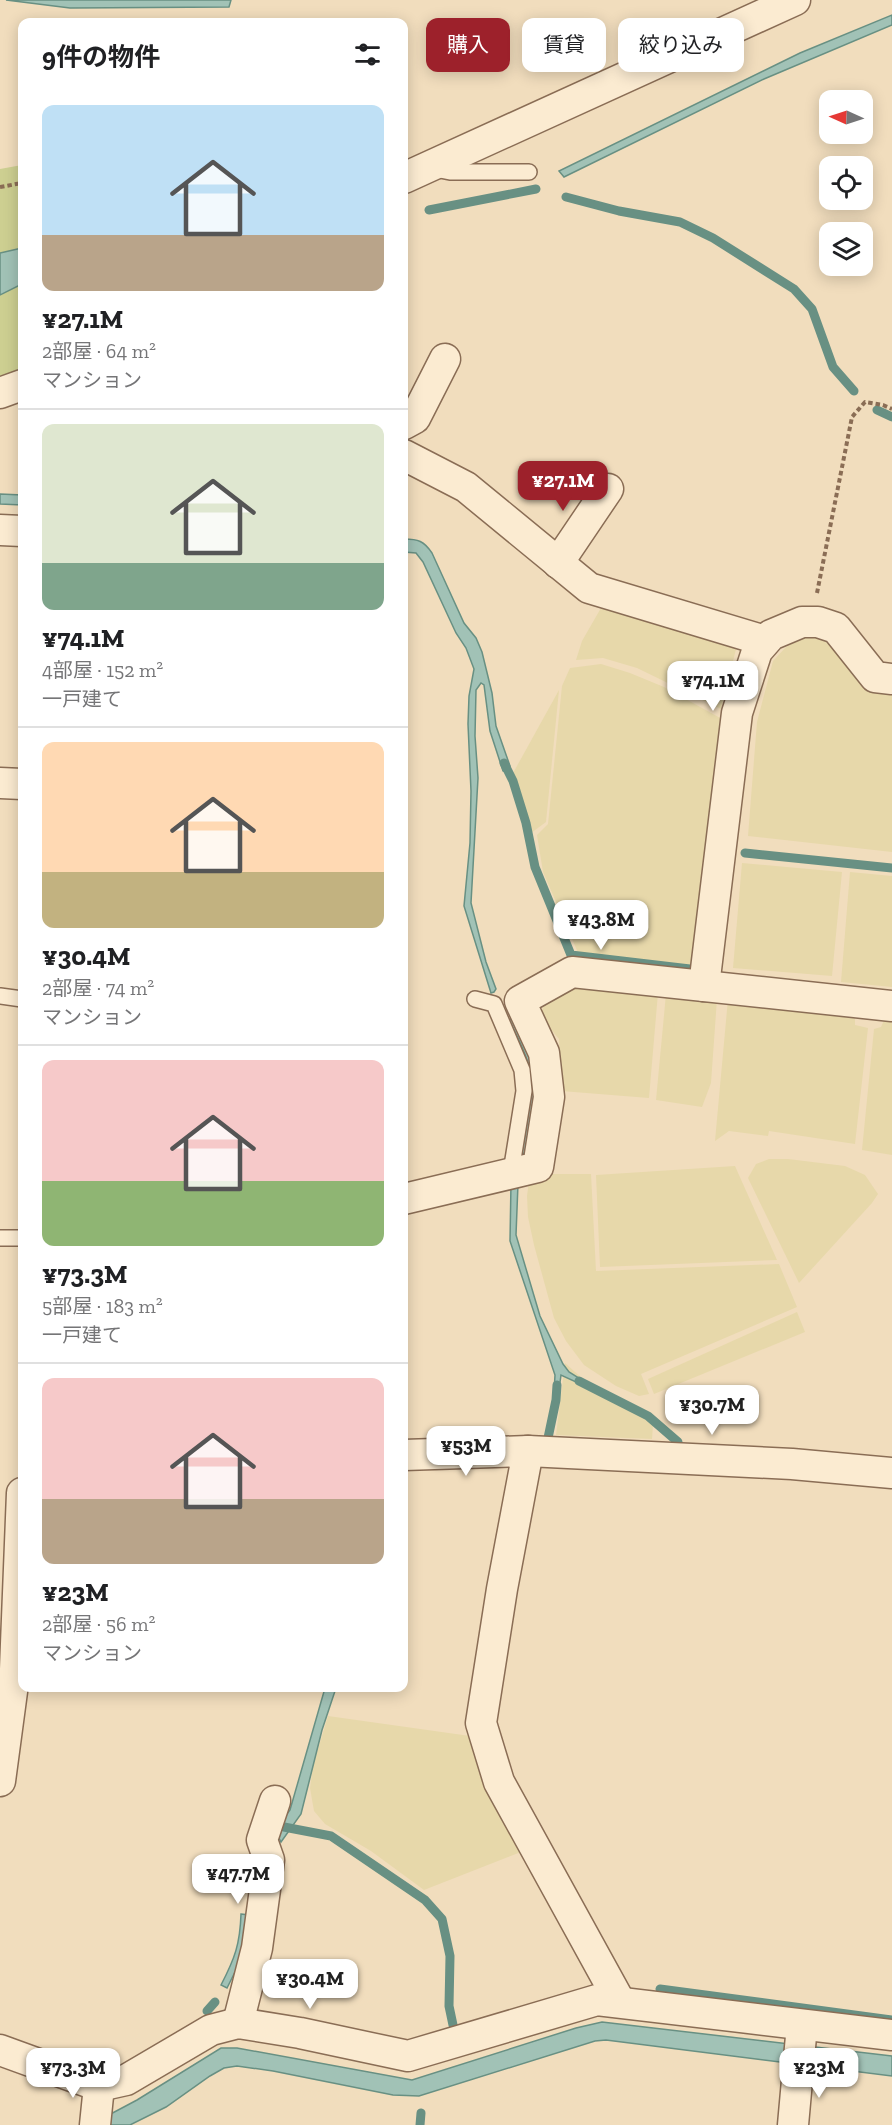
<!DOCTYPE html>
<html lang="ja">
<meta charset="utf-8">
<style>
:root{--surface:#fff;--page:#f6f6f6;--text:#202124;--muted:#757577;--line:#e0e0e0;--accent:#9d212b}
body{margin:0;font-family:"Zilla Slab","Noto Sans JP",serif;background:var(--page);color:var(--text);height:100vh;display:flex;flex-direction:column;font-size:22px;white-space:nowrap}
*{box-sizing:border-box;margin:0}
p{font-size:20px;color:var(--muted)}
.icon{flex:none;width:33px;height:33px;fill:none;stroke:currentColor;stroke-width:2;stroke-linecap:round;stroke-linejoin:round}
.map{position:relative;flex:1;overflow:hidden}
.side{position:absolute;left:18px;top:18px;width:390px;height:1674px;display:flex;flex-direction:column;background:var(--surface);border-radius:12px;box-shadow:0 3px 15px #0003}
.side>*{flex:none}
.hud{position:absolute;left:426px;top:18px;width:375px;height:54px;display:flex;gap:12px}
.needle{width:39px;rotate:273deg}
.buttons{position:absolute;left:819px;top:90px;display:grid;gap:12px}
.buttons a{display:grid;place-items:center;width:54px;height:54px;border-radius:12px;background:var(--surface);box-shadow:0 3px 15px #0003;font-size:30px}
.price{position:absolute;translate:-50% -51px;padding:0 14px;border-radius:12px;background:#fff;color:#222;font-size:20px;line-height:39px;filter:drop-shadow(0 2px 3px #0008)}
.price::after{content:'';position:absolute;left:50%;top:36px;width:18px;height:14px;margin-left:-9px;background:inherit;clip-path:polygon(0 0,100% 0,50% 100%)}
.price.current{background:var(--accent);color:#fff}
ul{padding:0;list-style:none}
li{display:grid;align-content:center;gap:12px;height:318px;padding:0 24px}
li+li{border-top:2px solid var(--line)}
li span{display:grid;place-items:center;height:186px;border-radius:12px;color:#555}
li>.icon{margin-inline-start:auto}
span .icon{width:108px;height:108px;fill:#fffc;stroke-width:1}
li b{font-size:26px}
h2{display:flex;justify-content:space-between;align-items:center;height:72px;padding:0 24px;font-size:26px}
.tag{padding:0 21px;border-radius:12px;background:var(--surface);box-shadow:0 3px 15px #0003;font-size:21px;line-height:54px}
.tag.current{background:var(--accent);color:#fff}
.map>svg:first-child{display:block}
</style>
<div class="map">
<svg width="892" height="2125" viewBox="0 0 892 2125">
<rect width="100%" height="100%" fill="#f1ddbd"/>
<g fill="#e7d8aa">
<path d="M 605,601 L 737,645 L 721,709 L 637,668 L 603,658 L 576,660 L 582,641 Z"/>
<path d="M 804,637 L 819,637 L 834,648 L 870,691 L 892,694 L 892,852 L 748,836 L 757,722 L 773,661 L 786,647 Z"/>
<path d="M 601,664 L 630,673 L 664,687 L 722,719 L 696,954 L 690,966 L 682,968 L 579,955 L 543,872 L 537,835 L 548,824 L 562,686 L 570,668 Z"/>
<path d="M 559,690 L 546,822 L 531,833 L 512,775 Z"/>
<path d="M 742,863 L 842,872 L 832,976 L 733,968 Z"/>
<path d="M 850,872 L 892,876 L 892,987 L 841,982 Z"/>
<path d="M 578,984 L 658,993 L 649,1098 L 561,1091 L 559,1039 L 544,1021 L 542,1011 L 545,999 Z"/>
<path d="M 666,994 L 717,999 L 711,1083 L 702,1107 L 656,1100 Z"/>
<path d="M 728,999 L 855,1009 L 855,1025 L 868,1028 L 855,1144 L 769,1131 L 768,1136 L 729,1131 L 715,1141 Z"/>
<path d="M 886,1016 L 892,1017 L 892,1155 L 862,1150 L 874,1029 L 881,1027 Z"/>
<path d="M 769,1159 L 788,1159 L 845,1166 L 865,1175 L 878,1194 L 872,1203 L 799,1283 L 748,1178 L 756,1164 Z"/>
<path d="M 735,1166 L 777,1260 L 600,1267 L 596,1175 Z"/>
<path d="M 530,1174 L 591,1174 L 596,1271 L 779,1264 L 797,1307 L 641,1374 L 649,1394 L 639,1396 L 616,1386 L 584,1365 L 566,1341 L 554,1318 L 534,1245 L 528,1217 L 527,1196 Z"/>
<path d="M 797,1312 L 805,1332 L 654,1394 L 648,1379 Z"/>
<path d="M 565,1363 L 584,1380 L 619,1397 L 653,1425 L 652,1439 L 556,1435 Z"/>
<path d="M 328,1716 L 470,1736 L 480,1776 L 521,1852 L 424,1890 L 371,1851 L 325,1824 L 314,1811 L 310,1788 L 313,1766 Z"/>
</g>
<path fill="#cdcf91" d="M 22,165 L 22,371 L 0,378 L 0,169 Z"/>
<g fill="#a1c2b6" stroke="#689083" stroke-width="1.5">
<path d="M 6,0 L 231,0 L 229,7 L 70,8 Z"/>
<path d="M 892,15 L 892,25 L 764,79 L 564,177 L 559,171 L 800,53 Z"/>
<path d="M 22,248 L 22,284 L 0,295 L 0,253 Z"/>
<path d="M 0,494 L 22,495 L 22,505 L 0,504 Z"/>
<path d="M 404,539 C 418,539 424,541 432,553 L 464,623 L 476,638 L 482,652 L 492,693 L 496,726 L 510,766 L 509,773 L 503,771 L 490,731 L 484,685 L 481,683 L 476,690 L 475,736 L 478,778 L 471,903 L 486,962 L 496,989 L 494,992 L 491,993 L 464,906 L 470,843 L 471,791 L 468,724 L 469,696 L 474,669 L 466,648 L 456,633 L 423,562 L 416,553 L 404,552 Z"/>
<path d="M 513,1018 L 533,1064 L 535,1100 L 526,1154 L 522,1153 C 526,1125 535,1091 528,1063 C 524,1049 516,1034 509,1020 Z"/>
<path d="M 511,1183 L 518,1184 L 516,1235 L 540,1316 L 563,1364 L 569,1372 L 590,1385 L 589,1388 L 561,1375 L 558,1397 L 554,1393 L 555,1375 L 510,1241 Z"/>
<path d="M 325,1688 L 336,1688 L 322,1730 L 301,1814 L 281,1842 L 275,1830 L 290,1810 Z"/>
<path d="M 241,1914 L 249,1915 L 240,1962 L 227,1988 L 221,1985 C 235,1958 240,1944 241,1914 Z"/>
<path d="M 602,2022 L 892,2056 L 892,2076 L 606,2040 L 595,2041 L 419,2096 L 393,2095 L 273,2071 L 237,2066 L 224,2068 L 210,2076 L 166,2107 L 130,2125 L 90,2125 L 137,2100 L 221,2048 L 237,2048 L 412,2080 L 576,2028 Z"/>
</g>
<g fill="none" stroke-linecap="round" stroke-linejoin="round">
<g stroke="#689083" stroke-width="9">
<path d="M 566,197 L 619,211 L 680,222 L 713,238 L 794,289 L 812,309 L 833,367 L 854,391"/>
<path d="M 429,210 L 536,189"/>
<path d="M 877,410 L 892,417"/>
<path d="M 504,763 L 513,781 L 526,823 L 535,867 L 571,955 L 690,969"/>
<path d="M 745,853 L 892,868"/>
<path d="M 579,1381 L 648,1416 L 678,1442"/>
<path d="M 548,1438 L 556,1400 L 557,1385"/>
<path d="M 284,1827 L 331,1836 L 425,1900 L 442,1919 L 450,1956 L 449,2006 L 453,2025"/>
<path d="M 660,1989 L 892,2020"/>
<path d="M 207,2011 L 215,2002"/>
<path d="M 420,2125 L 421,2113"/>
</g>
<g stroke="#8a6d55" stroke-width="18">
<g id="lane">
<path d="M 435,169 L 450,172 L 529,172"/>
<path d="M 0,996 L 22,999"/>
<path d="M 475,999 L 494,1004 L 522,1070 L 524,1091 L 511,1172"/>
<path d="M 0,1238 L 22,1238"/>
</g>
</g>
<g stroke="#8a6d55" stroke-width="33">
<g id="street">
<path d="M 404,178 L 795,0"/>
<path d="M 0,393 L 22,385"/>
<path d="M 404,424 L 415,418 L 445,359"/>
<path d="M 404,455 L 466,487 L 589,588 L 765,641"/>
<path d="M 0,530 L 22,531"/>
<path d="M 558,563 L 608,489"/>
<path d="M 0,783 L 22,784"/>
<path d="M 704,986 L 737,713 L 757,651 L 771,635 L 802,622 L 818,622 L 836,628 L 875,677 L 892,679"/>
<path d="M 404,1199 L 538,1167 L 549,1097 L 544,1053 L 520,1001 L 572,972 L 892,1006"/>
<path d="M 528,1451 L 502,1589 L 481,1723 L 499,1782 L 620,2002"/>
<path d="M 404,1455 L 528,1451 L 792,1464 L 892,1473"/>
<path d="M 0,1781 L 15,1669 L 22,1493"/>
<path d="M 238,2023 L 257,1948 L 269,1860 L 262,1840 L 275,1801"/>
<path d="M 0,2050 L 99,2086 L 126,2080 L 211,2030 L 238,2023 L 300,2033 L 408,2056 L 597,2000 L 892,2035"/>
<path d="M 95,2125 L 99,2086"/>
<path d="M 793,2125 L 802,2025"/>
</g>
</g>
<g stroke="#8a6d55" stroke-width="4" stroke-dasharray="4.5 3" stroke-linecap="butt">
<path d="M 0,187 L 22,183"/>
<path d="M 817,593 L 852,417 L 865,402 L 883,405 L 892,409"/>
</g>
<use href="#lane" stroke="#fbebd1" stroke-width="15"/>
<use href="#street" stroke="#fbebd1" stroke-width="30"/>
</g>
</svg>
<div class="buttons">
<a><svg class="needle" viewBox="-14 -14 28 28"><path d="M0-13l5 13h-10z" fill="#e53935"/><path d="M0 13l5-13h-10z" fill="#757577"/></svg></a>
<a><svg class="icon" aria-label="locate" viewBox="0 0 24 24"><circle cx="12" cy="12" r="6"/><path d="M12 2v4M12 18v4M2 12h4M18 12h4"/></svg></a>
<a><svg class="icon" aria-label="layers" viewBox="0 0 24 24"><path d="M12 4l9 5-9 5-9-5zM3 14l9 5 9-5"/></svg></a>
</div>
<b class="price current" style="left:563px;top:512px">¥27.1M</b>
<b class="price" style="left:713px;top:712px">¥74.1M</b>
<b class="price" style="left:601px;top:951px">¥43.8M</b>
<b class="price" style="left:712px;top:1436px">¥30.7M</b>
<b class="price" style="left:466px;top:1477px">¥53M</b>
<b class="price" style="left:238px;top:1905px">¥47.7M</b>
<b class="price" style="left:310px;top:2010px">¥30.4M</b>
<b class="price" style="left:73px;top:2099px">¥73.3M</b>
<b class="price" style="left:819px;top:2099px">¥23M</b>
<div class="hud">
<a class="tag current">購入</a>
<a class="tag">賃貸</a>
<a class="tag">絞り込み</a>
</div>
<section class="side">
<h2>9件の物件<svg class="icon" aria-label="filters" viewBox="0 0 24 24"><path d="M4 7h16M4 17h16"/><circle cx="9" cy="7" r="2"/><circle cx="15" cy="17" r="2"/></svg></h2>
<ul>
<li><span style="background:linear-gradient(#bfe0f5 70%,#b9a48a 0)"><svg class="icon" aria-label="home" viewBox="0 0 24 24"><path d="M3 11l9-7 9 7M6 9v11h12V9"/></svg></span><div><b>¥27.1M</b><p>2部屋 · 64 m²</p><p>マンション</p></div></li>
<li><span style="background:linear-gradient(#dfe7d0 75%,#7fa58c 0)"><svg class="icon" aria-label="home" viewBox="0 0 24 24"><path d="M3 11l9-7 9 7M6 9v11h12V9"/></svg></span><div><b>¥74.1M</b><p>4部屋 · 152 m²</p><p>一戸建て</p></div></li>
<li><span style="background:linear-gradient(#ffd9b3 70%,#c2b280 0)"><svg class="icon" aria-label="home" viewBox="0 0 24 24"><path d="M3 11l9-7 9 7M6 9v11h12V9"/></svg></span><div><b>¥30.4M</b><p>2部屋 · 74 m²</p><p>マンション</p></div></li>
<li><span style="background:linear-gradient(#f6c9c9 65%,#8fb573 0)"><svg class="icon" aria-label="home" viewBox="0 0 24 24"><path d="M3 11l9-7 9 7M6 9v11h12V9"/></svg></span><div><b>¥73.3M</b><p>5部屋 · 183 m²</p><p>一戸建て</p></div></li>
<li><span style="background:linear-gradient(#f6c9c9 65%,#b9a48a 0)"><svg class="icon" aria-label="home" viewBox="0 0 24 24"><path d="M3 11l9-7 9 7M6 9v11h12V9"/></svg></span><div><b>¥23M</b><p>2部屋 · 56 m²</p><p>マンション</p></div></li>
</ul>
</section>
</div>
